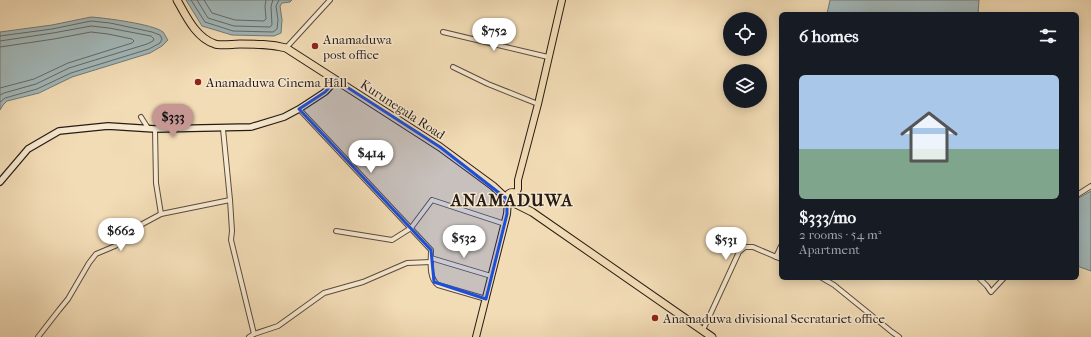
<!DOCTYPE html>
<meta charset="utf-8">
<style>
:root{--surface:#171b24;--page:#242831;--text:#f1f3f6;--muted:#9ea1a6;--line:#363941;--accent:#c59692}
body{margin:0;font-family:"IM FELL French Canon",serif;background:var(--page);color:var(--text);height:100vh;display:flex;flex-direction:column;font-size:15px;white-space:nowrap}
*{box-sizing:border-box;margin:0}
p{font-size:13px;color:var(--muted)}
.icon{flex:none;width:22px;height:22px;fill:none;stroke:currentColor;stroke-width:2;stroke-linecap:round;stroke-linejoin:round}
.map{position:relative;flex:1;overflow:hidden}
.side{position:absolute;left:779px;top:12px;width:300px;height:268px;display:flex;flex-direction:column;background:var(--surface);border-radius:6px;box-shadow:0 2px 10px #0003}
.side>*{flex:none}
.buttons{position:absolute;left:723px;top:12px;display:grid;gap:8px}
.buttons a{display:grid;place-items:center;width:44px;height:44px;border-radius:50%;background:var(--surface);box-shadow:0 2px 10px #0003;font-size:20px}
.price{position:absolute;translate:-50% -34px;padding:0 9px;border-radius:14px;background:#fff;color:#222;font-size:13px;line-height:26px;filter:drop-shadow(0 1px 2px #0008)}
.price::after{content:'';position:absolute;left:50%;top:24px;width:12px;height:9px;margin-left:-6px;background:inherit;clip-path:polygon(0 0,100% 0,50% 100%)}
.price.active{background:var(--accent);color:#111}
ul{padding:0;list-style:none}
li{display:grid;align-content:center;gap:8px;height:212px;padding:0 20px}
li+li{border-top:1px solid var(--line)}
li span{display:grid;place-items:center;height:124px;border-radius:6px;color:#555}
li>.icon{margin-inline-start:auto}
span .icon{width:72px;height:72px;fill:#fffc;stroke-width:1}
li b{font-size:17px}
h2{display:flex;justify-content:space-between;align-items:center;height:48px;padding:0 20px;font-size:17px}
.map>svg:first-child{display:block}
</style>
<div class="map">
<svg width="1091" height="337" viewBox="0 0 1091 337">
<rect width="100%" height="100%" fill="#f2dcb6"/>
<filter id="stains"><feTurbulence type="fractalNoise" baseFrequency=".005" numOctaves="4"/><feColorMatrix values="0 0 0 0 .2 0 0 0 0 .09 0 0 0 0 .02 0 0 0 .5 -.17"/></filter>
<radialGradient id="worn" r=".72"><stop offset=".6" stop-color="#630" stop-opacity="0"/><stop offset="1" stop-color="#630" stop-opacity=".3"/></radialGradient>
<g fill="#a2b8ba" stroke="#707a78">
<path d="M 186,0 L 292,0 L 290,2 L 282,3 L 280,6 L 282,20 L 281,33 L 274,36 L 232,35 L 202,26 Z"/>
<path d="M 830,0 L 979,0 L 978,14 L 827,14 Z"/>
<path d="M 91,17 C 105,18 153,24 163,32 C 165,34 166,38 168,40 L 162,46 L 150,53 L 72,77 L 39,93 L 7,101 L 3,105 L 0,110 L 0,32 L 52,25 Z"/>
<path d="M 1091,191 L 1091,271 L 1077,266 L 1077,199 Z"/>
</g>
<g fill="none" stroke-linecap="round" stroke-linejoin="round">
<g stroke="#646a67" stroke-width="1">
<path d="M 191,0 L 205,22 L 233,31 L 273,32 L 277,29 L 278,20 L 276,6 L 279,0"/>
<path d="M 197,0 L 208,18 L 234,26 L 270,27 L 272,25 L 271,6 L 273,0"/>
<path d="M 204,0 L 212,13 L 235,20 L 264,21 L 266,19 L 265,6 L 266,0"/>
<path d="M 0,36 L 52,29 L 91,21 L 110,23 L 152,32 L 160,35 L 162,39 L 160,43 L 149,49 L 71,73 L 37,89 L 5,98 L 0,102"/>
<path d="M 0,41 L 53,33 L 91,26 L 109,28 L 151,36 L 154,39 L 153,41 L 147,44 L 69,68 L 36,84 L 4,93 L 0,95"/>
<path d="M 0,47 L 54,39 L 91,32 L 108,34 L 132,39 L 134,41 L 132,43 L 68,63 L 34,79 L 0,88"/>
</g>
<g stroke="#594c3c" stroke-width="6">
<g id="street">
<path d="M 443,32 L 548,57"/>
<path d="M 286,48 L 330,0"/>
<path d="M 453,67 L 488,84 L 538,104"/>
<path d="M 299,109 L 431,250 C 431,260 428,278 438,285 L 486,299"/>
<path d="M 141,117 L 148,128"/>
<path d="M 155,129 L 156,183 L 161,214"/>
<path d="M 223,129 L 230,200 L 232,231 L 231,240 L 254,334"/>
<path d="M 1077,195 L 1091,186"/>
<path d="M 336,231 L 392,240 L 411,228 L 432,200 L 505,224"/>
<path d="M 776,257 L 781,246"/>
<path d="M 431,258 L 491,276"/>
<path d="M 822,278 L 834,285 L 892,332 L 899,337"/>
<path d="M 979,278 L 987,286 L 991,292 L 1004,278"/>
<path d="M 703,330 L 739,252 L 745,247 L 753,247 L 781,259"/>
<path d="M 38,337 L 59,310 L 68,299 L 89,263 L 96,254 L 115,246 L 122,241 L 135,228 L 161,214 L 230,200"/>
<path d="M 249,337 L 254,334 L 278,326 L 324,293 L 363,282 L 407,263 L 431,262"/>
</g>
</g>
<g stroke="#261c14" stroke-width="8">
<path id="secondary" d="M 0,182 L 28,149 L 59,131 L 108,126 L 155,129 L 251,127 L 284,117 L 299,109 L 325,92 L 336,80"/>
</g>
<g stroke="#261c14" stroke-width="8">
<g id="primary">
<path d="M 516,194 L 518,189 L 518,180 L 538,104 L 562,0"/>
<path d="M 476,337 L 507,214 L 508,201"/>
</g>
</g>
<g stroke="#261c14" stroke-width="9">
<g id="highway">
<path d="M 177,0 C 186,16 196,38 215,44 C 220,46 233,44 240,44 C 256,44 271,44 286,48 L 440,147 L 493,186 L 507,199"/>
<path d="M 514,203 L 517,200 L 517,196 L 515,193 C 508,191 504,198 510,202 L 514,203 L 532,212 L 712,337"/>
</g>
</g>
<use href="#street" stroke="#f7e8d0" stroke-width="4"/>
<use href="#secondary" stroke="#f7e8d0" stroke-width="5.5"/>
<use href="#primary" stroke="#f2dcb6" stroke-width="6"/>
<use href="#highway" stroke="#f2dcb6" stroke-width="7"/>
</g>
<path fill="#1d4ed8" fill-opacity="0.2" stroke="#1d4ed8" stroke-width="3" stroke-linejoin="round" d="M 336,80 L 440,147 L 507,199 L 507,214 L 486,299 L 434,282 L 431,250 L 299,109 L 325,92 Z"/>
<g fill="#8f2418" stroke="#f7e8d0" stroke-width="1.5">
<circle cx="315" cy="46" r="4"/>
<circle cx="198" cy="82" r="4"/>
<circle cx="655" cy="318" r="4"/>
</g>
<g text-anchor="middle" stroke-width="3" stroke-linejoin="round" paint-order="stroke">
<g font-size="13" fill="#261c14" stroke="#f7e8d0" text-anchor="start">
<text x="323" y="44">Anamaduwa<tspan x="323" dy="15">post office</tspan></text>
<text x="206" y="87">Anamaduwa Cinema Hall</text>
<text x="663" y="323">Anamaduwa divisional Secratariet office</text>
</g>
<g font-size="13" fill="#261c14" stroke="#f7e8d0">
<text transform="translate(403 109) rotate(33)" y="5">Kurunegala Road</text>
</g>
<g font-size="17" font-weight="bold" letter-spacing="1" fill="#261c14" stroke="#f7e8d0">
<text x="512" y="206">ANAMADUWA</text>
</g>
</g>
<rect width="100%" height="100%" filter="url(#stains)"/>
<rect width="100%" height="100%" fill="url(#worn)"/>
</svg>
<div class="buttons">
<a><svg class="icon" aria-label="locate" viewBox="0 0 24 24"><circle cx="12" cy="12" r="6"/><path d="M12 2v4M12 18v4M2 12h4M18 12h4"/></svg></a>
<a><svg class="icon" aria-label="layers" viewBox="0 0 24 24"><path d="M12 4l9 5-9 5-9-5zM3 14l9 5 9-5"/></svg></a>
</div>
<b class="price" style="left:494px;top:52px">$752</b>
<b class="price active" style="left:173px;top:138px">$333</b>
<b class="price" style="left:371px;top:174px">$414</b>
<b class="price" style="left:121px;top:252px">$662</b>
<b class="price" style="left:464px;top:259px">$532</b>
<b class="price" style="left:726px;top:261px">$531</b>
<section class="side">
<h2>6 homes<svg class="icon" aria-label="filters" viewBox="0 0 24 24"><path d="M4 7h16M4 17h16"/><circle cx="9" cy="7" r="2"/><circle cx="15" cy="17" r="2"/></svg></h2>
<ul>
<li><span style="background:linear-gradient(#a9c7e8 60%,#7fa58c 0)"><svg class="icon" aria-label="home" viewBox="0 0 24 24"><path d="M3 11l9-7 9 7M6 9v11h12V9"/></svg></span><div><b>$333/mo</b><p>2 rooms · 54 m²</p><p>Apartment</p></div></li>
</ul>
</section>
</div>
